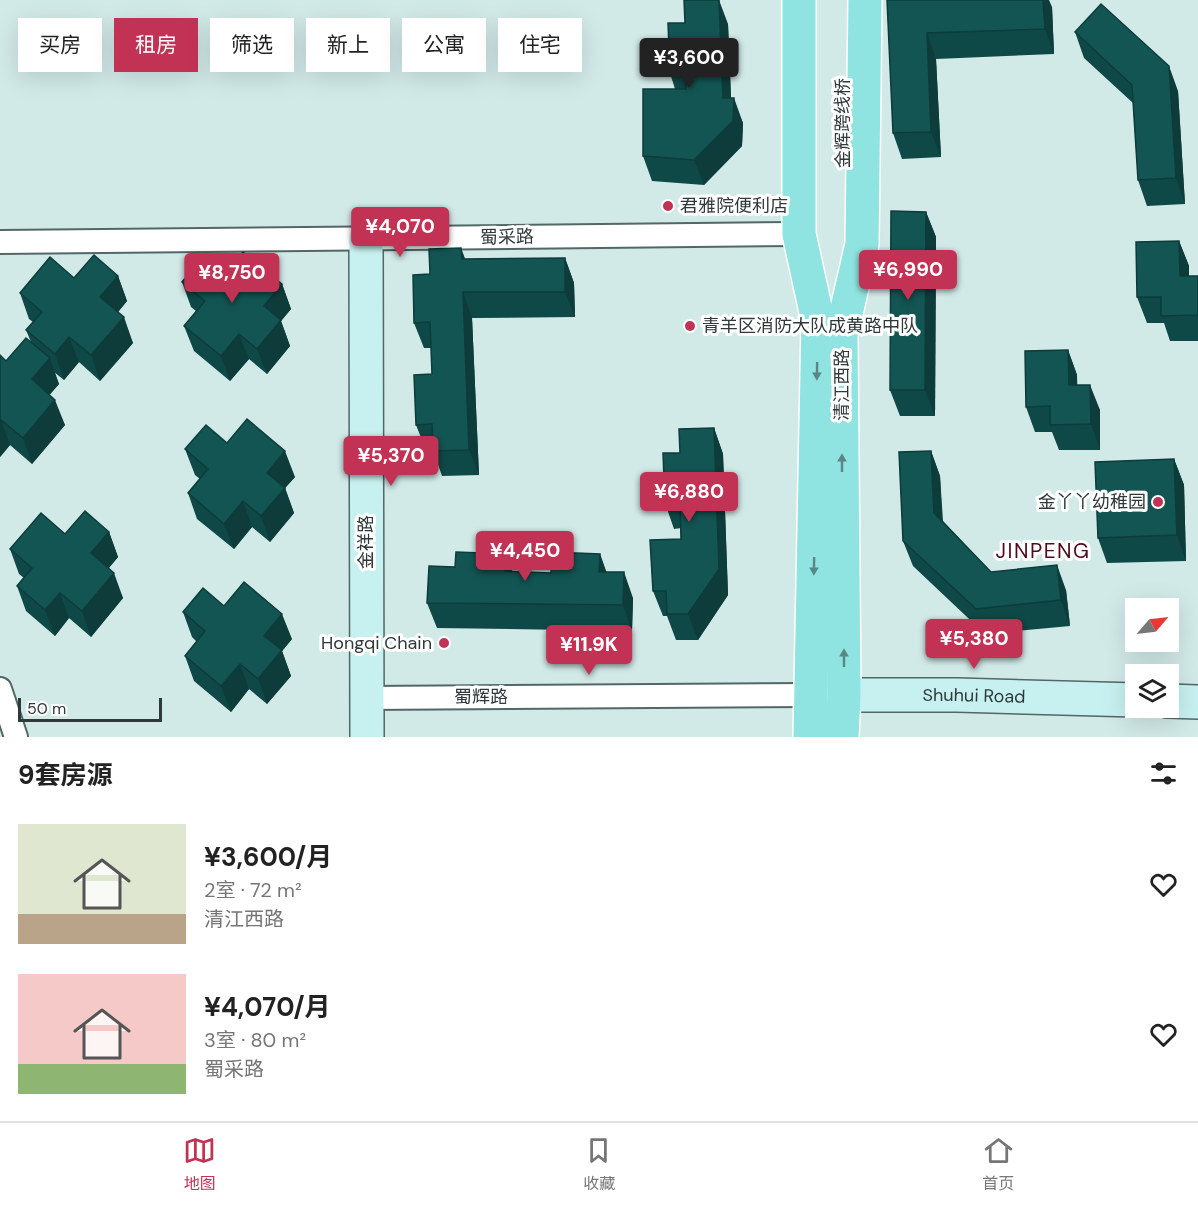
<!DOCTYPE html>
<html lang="zh">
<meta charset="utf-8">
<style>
:root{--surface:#fff;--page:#f2f2f2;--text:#222;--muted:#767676;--line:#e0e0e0;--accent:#c23254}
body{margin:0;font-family:"DM Sans","Noto Sans SC",sans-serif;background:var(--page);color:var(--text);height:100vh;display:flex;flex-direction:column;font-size:22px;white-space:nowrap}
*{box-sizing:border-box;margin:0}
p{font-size:20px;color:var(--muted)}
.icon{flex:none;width:33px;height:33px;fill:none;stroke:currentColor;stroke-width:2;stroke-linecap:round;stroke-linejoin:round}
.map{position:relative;height:737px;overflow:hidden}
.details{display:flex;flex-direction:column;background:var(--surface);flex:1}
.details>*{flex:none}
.banner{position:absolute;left:18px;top:18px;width:600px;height:54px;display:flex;gap:12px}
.needle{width:39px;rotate:62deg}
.controls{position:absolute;left:1125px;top:598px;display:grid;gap:12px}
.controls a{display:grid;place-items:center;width:54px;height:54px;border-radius:0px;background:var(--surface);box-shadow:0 6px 24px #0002;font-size:30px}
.scale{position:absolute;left:18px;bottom:15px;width:144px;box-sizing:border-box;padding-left:6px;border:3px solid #2f3938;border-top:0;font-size:16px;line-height:21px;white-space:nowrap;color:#2f3938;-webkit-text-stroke:4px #fff;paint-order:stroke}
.price{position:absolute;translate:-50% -51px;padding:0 14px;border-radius:6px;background:var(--accent);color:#fff;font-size:20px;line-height:39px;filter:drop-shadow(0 2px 3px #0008)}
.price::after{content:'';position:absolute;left:50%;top:36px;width:18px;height:14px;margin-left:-9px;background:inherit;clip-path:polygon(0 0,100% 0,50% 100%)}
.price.current{background:#222;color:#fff}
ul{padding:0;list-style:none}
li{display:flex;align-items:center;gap:18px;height:150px;padding:0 18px}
li span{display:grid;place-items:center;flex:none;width:168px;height:120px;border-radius:0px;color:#555}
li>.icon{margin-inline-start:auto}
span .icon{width:72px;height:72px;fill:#fffc;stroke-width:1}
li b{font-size:26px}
h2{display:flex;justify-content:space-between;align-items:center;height:72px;padding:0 18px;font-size:26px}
.tag{padding:0 21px;border-radius:0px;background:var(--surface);box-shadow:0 6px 24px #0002;font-size:21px;line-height:54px}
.tag.current{background:var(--accent);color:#fff}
.tabs{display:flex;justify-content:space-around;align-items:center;height:84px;border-top:2px solid var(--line);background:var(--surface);font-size:16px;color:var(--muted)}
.tabs a{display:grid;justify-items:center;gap:3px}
.tabs .current{color:var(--accent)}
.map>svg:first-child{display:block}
</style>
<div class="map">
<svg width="1198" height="737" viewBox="0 0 1198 737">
<rect width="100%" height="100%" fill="#d1e9e7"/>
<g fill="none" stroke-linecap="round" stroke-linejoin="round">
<g stroke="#526766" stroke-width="26">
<g id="street">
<path d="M 0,242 L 799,234"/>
<path d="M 0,689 L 16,737"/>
<path d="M 366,698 L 811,695"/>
</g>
</g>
<g stroke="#526766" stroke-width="36">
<g id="secondary">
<path d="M 366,238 L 367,737"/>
<path id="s1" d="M 816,695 L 957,695 L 1136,700"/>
<path d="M 1168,701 L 1198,702"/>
</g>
</g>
<g stroke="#fff" stroke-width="36">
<g id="primary">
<path d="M 799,0 L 799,234 L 818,321 L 810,737"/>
<path d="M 842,737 L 844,695 L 841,335 L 862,244 L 865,0"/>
</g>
</g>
<use href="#street" stroke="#fff" stroke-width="22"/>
<use href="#secondary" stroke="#c7f1f0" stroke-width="33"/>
<use href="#primary" stroke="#8fe3e0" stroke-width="33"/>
</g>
<g fill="#0f4947">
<path d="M 887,0 L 1052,7 L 1054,54 L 936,59 L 941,157 L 902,159 L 893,133 Z"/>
<path d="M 685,23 L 728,24 L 731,98 L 743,123 L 742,146 L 704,185 L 652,181 L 643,156 L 675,89 L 670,73 Z"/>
<path d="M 1075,32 L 1178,91 L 1185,204 L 1147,206 L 1138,180 L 1133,103 L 1084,58 Z"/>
<path d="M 926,212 L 936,237 L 935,416 L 900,416 L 890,390 Z"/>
<path d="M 1179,241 L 1189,266 L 1189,276 L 1198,276 L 1198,341 L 1170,341 L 1164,323 L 1147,323 L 1137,297 Z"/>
<path d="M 565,258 L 574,283 L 575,317 L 472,318 L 479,475 L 442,476 L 433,450 L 426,450 L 416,425 L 432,374 L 431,348 L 424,348 L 414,323 L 430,274 L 465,259 Z"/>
<path d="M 223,275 L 282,284 L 291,309 L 281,321 L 290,346 L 267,374 L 249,359 L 230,381 L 194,351 L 184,326 L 196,311 L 191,307 L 182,282 Z"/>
<path d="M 118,276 L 127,301 L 118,312 L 133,343 L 100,381 L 79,362 L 64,380 L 54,372 L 59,384 L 49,395 L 65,425 L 32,464 L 10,445 L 0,457 L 0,355 L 6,361 L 31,342 L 26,330 L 33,322 L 29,319 L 20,293 L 74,278 Z"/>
<path d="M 1068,350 L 1077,375 L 1077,385 L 1100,410 L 1100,450 L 1059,450 L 1052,432 L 1035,432 L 1026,407 Z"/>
<path d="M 714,428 L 723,454 L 728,595 L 698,640 L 676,640 L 667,616 L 663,616 L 653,591 L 681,539 L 681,528 L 674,529 L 665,503 L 680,453 Z"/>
<path d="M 227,443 L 295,477 L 285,488 L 294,513 L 270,542 L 252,527 L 234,549 L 197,519 L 188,493 L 200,479 L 195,475 L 185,449 Z"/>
<path d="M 931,451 L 940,476 L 943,521 L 991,572 L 1066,590 L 1070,626 L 985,634 L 913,566 L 903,541 Z"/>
<path d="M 1174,459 L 1184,485 L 1186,561 L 1107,563 L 1098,538 Z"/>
<path d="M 109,532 L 118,557 L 109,568 L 123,598 L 91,637 L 69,618 L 55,636 L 26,611 L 17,586 L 24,578 L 19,574 L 10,549 L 65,534 Z"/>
<path d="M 600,554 L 606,572 L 633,598 L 632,631 L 437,628 L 427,603 L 512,571 L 551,573 Z"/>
<path d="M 224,606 L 292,639 L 282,651 L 291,676 L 267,704 L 249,689 L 231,712 L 194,681 L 185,656 L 197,642 L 192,637 L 183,612 Z"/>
</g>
<g fill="#0d3c3a">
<path d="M 719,0 L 728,24 L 732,122 L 734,98 L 743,123 L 742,146 L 704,185 L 694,160 L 723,98 Z"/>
<path d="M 1043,0 L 1049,0 L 1052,7 L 1054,54 L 1045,29 Z"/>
<path d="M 927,33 L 936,59 L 941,157 L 931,132 Z"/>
<path d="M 1169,66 L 1178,91 L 1185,204 L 1176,178 Z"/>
<path d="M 926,212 L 936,237 L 935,416 L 925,390 Z"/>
<path d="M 1179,241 L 1189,266 L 1189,301 L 1180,276 Z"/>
<path d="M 461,248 L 471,274 L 462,259 Z"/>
<path d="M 565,258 L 574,283 L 575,317 L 565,292 Z"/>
<path d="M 118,276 L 127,301 L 109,323 L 100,297 Z"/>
<path d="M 282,284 L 291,309 L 281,321 L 290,346 L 267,374 L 257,349 L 264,306 Z"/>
<path d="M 463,292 L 472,318 L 479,475 L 469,450 Z"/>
<path d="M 124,317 L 133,343 L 100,381 L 91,355 Z"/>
<path d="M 239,334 L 249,359 L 230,381 L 221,356 Z"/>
<path d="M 69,337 L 79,362 L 64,380 L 55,354 Z"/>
<path d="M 1068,350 L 1077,375 L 1078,411 L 1069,385 Z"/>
<path d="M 50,358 L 59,384 L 41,405 L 32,379 Z"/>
<path d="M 1090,385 L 1100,410 L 1100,450 L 1091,424 Z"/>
<path d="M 55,400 L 65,425 L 32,464 L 23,438 Z"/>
<path d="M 1,420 L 10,445 L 0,457 L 0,421 Z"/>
<path d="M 714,428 L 723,454 L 728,595 L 698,640 L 688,614 Z"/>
<path d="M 285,451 L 295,477 L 285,488 L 294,513 L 270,542 L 261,516 L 267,473 Z"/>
<path d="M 931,451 L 940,476 L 943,538 L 934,513 Z"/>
<path d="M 1174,459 L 1184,485 L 1186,561 L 1177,535 Z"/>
<path d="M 243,501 L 252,527 L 234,549 L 224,524 Z"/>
<path d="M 109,532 L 118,557 L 100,578 L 91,553 Z"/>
<path d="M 506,554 L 515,579 L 505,571 Z"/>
<path d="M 600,554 L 609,579 L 599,572 Z"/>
<path d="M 1057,565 L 1066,590 L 1070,626 L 1061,600 Z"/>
<path d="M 624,572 L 633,598 L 632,631 L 623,605 Z"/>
<path d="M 114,573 L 123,598 L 91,637 L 82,611 Z"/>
<path d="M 60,593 L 69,618 L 55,636 L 45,610 Z"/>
<path d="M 282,614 L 292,639 L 282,651 L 291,676 L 267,704 L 258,679 L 264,636 Z"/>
<path d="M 240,664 L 249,689 L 231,712 L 221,686 Z"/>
</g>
<g fill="#125553" stroke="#0d3c3a" stroke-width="1.5">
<path d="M 684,0 L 719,0 L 723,98 L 734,98 L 733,121 L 694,160 L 643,156 L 643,89 L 686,89 L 685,73 L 670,73 L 668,23 L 685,23 Z"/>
<path d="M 887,0 L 1043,0 L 1045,29 L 927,33 L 931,132 L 893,133 Z"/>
<path d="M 1101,4 L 1169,66 L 1176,178 L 1138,180 L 1132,85 L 1075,32 Z"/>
<path d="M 891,211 L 926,212 L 925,390 L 890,390 Z"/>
<path d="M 1179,241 L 1180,276 L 1198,276 L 1198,315 L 1161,316 L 1161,297 L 1137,297 L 1136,242 Z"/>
<path d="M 461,248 L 462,259 L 565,258 L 565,292 L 463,292 L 469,450 L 433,451 L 432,424 L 416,425 L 414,375 L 432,374 L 430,322 L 414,323 L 413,275 L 430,274 L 429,249 Z"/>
<path d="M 243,252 L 282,284 L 264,306 L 281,320 L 257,349 L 239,334 L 221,356 L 184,326 L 205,301 L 182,282 L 202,258 L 223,275 Z"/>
<path d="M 94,255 L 118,276 L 100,297 L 124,317 L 91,355 L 69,337 L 55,354 L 26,330 L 42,312 L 20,293 L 50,257 L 74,278 Z"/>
<path d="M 26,338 L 50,358 L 32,379 L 55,400 L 23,438 L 1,420 L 0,421 L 0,355 L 6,361 Z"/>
<path d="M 1068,350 L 1069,385 L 1090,385 L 1091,424 L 1050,425 L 1050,406 L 1026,407 L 1025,351 Z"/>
<path d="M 247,419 L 285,451 L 267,473 L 285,488 L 261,516 L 243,501 L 224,524 L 188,493 L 208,469 L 185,449 L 206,425 L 227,443 Z"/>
<path d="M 714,428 L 719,569 L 688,614 L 667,614 L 666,591 L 653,591 L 650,540 L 681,539 L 680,503 L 665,503 L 663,453 L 680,453 L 679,429 Z"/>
<path d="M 931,451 L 934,513 L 991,572 L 1057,565 L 1061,600 L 976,609 L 903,541 L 899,452 Z"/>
<path d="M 1174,459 L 1177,535 L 1098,538 L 1095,462 Z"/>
<path d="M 85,511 L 109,532 L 91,553 L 114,573 L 82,611 L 60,593 L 45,610 L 17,586 L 32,568 L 10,549 L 41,513 L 65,534 Z"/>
<path d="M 456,552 L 506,554 L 505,571 L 551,573 L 552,552 L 600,554 L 599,572 L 624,572 L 623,605 L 427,603 L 429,566 L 455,567 Z"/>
<path d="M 244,582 L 282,614 L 264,636 L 282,650 L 258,679 L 240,664 L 221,686 L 185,656 L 205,631 L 183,612 L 203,588 L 224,606 Z"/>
</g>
<defs><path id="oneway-solid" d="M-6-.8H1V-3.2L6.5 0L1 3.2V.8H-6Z" transform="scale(1.5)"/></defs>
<g fill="#5a8684">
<use href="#oneway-solid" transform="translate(817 371) rotate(91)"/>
<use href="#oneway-solid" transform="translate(842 463) rotate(-90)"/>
<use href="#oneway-solid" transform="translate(814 566) rotate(91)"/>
<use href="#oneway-solid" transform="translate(844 658) rotate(-90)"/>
</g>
<g fill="#c23254" stroke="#fff" stroke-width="2">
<circle cx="668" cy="206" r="6"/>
<circle cx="690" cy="326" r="6"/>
<circle cx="1158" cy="502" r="6"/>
<circle cx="444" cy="643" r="6"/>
</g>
<g text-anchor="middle" stroke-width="6" stroke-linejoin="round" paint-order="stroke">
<g font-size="18" fill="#2f3938" stroke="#fff">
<text transform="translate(843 123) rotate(-90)" y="6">金辉跨线桥</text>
<text transform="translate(507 237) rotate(-1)" y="6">蜀采路</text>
<text transform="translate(842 385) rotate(-90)" y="6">清江西路</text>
<text transform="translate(366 542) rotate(-90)" y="6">金祥路</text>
<text dy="6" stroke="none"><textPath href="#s1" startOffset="158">Shuhui Road</textPath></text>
<text x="481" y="703">蜀辉路</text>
</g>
<g font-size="18" fill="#2f3938" stroke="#fff" text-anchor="start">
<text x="680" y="212">君雅院便利店</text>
<text x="702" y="332">青羊区消防大队成黄路中队</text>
<text x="1146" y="508" text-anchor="end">金丫丫幼稚园</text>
<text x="432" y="649" text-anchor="end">Hongqi Chain</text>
</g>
<g font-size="21" letter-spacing="1.5" fill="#500a1c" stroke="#fff">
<text x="1043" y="558">JINPENG</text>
</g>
</g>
</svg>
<div class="controls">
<a><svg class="needle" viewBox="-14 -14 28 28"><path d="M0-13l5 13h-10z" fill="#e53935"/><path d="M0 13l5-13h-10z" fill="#767676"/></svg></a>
<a><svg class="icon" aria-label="layers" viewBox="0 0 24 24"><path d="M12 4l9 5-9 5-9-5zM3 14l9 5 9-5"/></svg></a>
</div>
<div class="scale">50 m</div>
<b class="price current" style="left:689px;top:89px">¥3,600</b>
<b class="price" style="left:400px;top:258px">¥4,070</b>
<b class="price" style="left:908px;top:301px">¥6,990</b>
<b class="price" style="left:232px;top:304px">¥8,750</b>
<b class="price" style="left:391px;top:487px">¥5,370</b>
<b class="price" style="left:689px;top:523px">¥6,880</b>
<b class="price" style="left:525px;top:582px">¥4,450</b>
<b class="price" style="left:974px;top:670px">¥5,380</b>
<b class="price" style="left:589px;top:676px">¥11.9K</b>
<div class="banner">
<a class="tag">买房</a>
<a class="tag current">租房</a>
<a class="tag">筛选</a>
<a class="tag">新上</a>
<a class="tag">公寓</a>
<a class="tag">住宅</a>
</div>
</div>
<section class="details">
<h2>9套房源<svg class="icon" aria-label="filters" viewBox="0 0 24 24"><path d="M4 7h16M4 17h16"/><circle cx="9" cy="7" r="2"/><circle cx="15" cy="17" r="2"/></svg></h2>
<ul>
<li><span style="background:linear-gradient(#dfe7d0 75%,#b9a48a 0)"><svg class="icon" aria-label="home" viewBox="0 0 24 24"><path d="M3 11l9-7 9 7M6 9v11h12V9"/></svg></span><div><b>¥3,600/月</b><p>2室 · 72 m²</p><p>清江西路</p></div><svg class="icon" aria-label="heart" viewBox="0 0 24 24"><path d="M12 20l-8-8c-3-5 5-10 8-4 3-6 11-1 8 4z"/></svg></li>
<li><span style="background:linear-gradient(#f6c9c9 75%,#8fb573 0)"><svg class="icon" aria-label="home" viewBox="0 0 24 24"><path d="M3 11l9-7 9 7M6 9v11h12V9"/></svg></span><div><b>¥4,070/月</b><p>3室 · 80 m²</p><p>蜀采路</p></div><svg class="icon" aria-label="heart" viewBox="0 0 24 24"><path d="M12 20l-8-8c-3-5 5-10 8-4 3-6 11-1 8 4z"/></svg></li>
</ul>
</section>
<nav class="tabs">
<a class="current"><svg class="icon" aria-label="map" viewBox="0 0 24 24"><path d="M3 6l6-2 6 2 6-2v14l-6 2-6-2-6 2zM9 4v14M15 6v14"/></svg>地图</a>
<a><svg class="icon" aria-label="saved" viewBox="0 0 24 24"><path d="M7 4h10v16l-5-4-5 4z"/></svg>收藏</a>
<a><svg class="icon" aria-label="home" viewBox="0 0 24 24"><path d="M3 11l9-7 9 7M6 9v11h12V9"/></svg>首页</a>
</nav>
